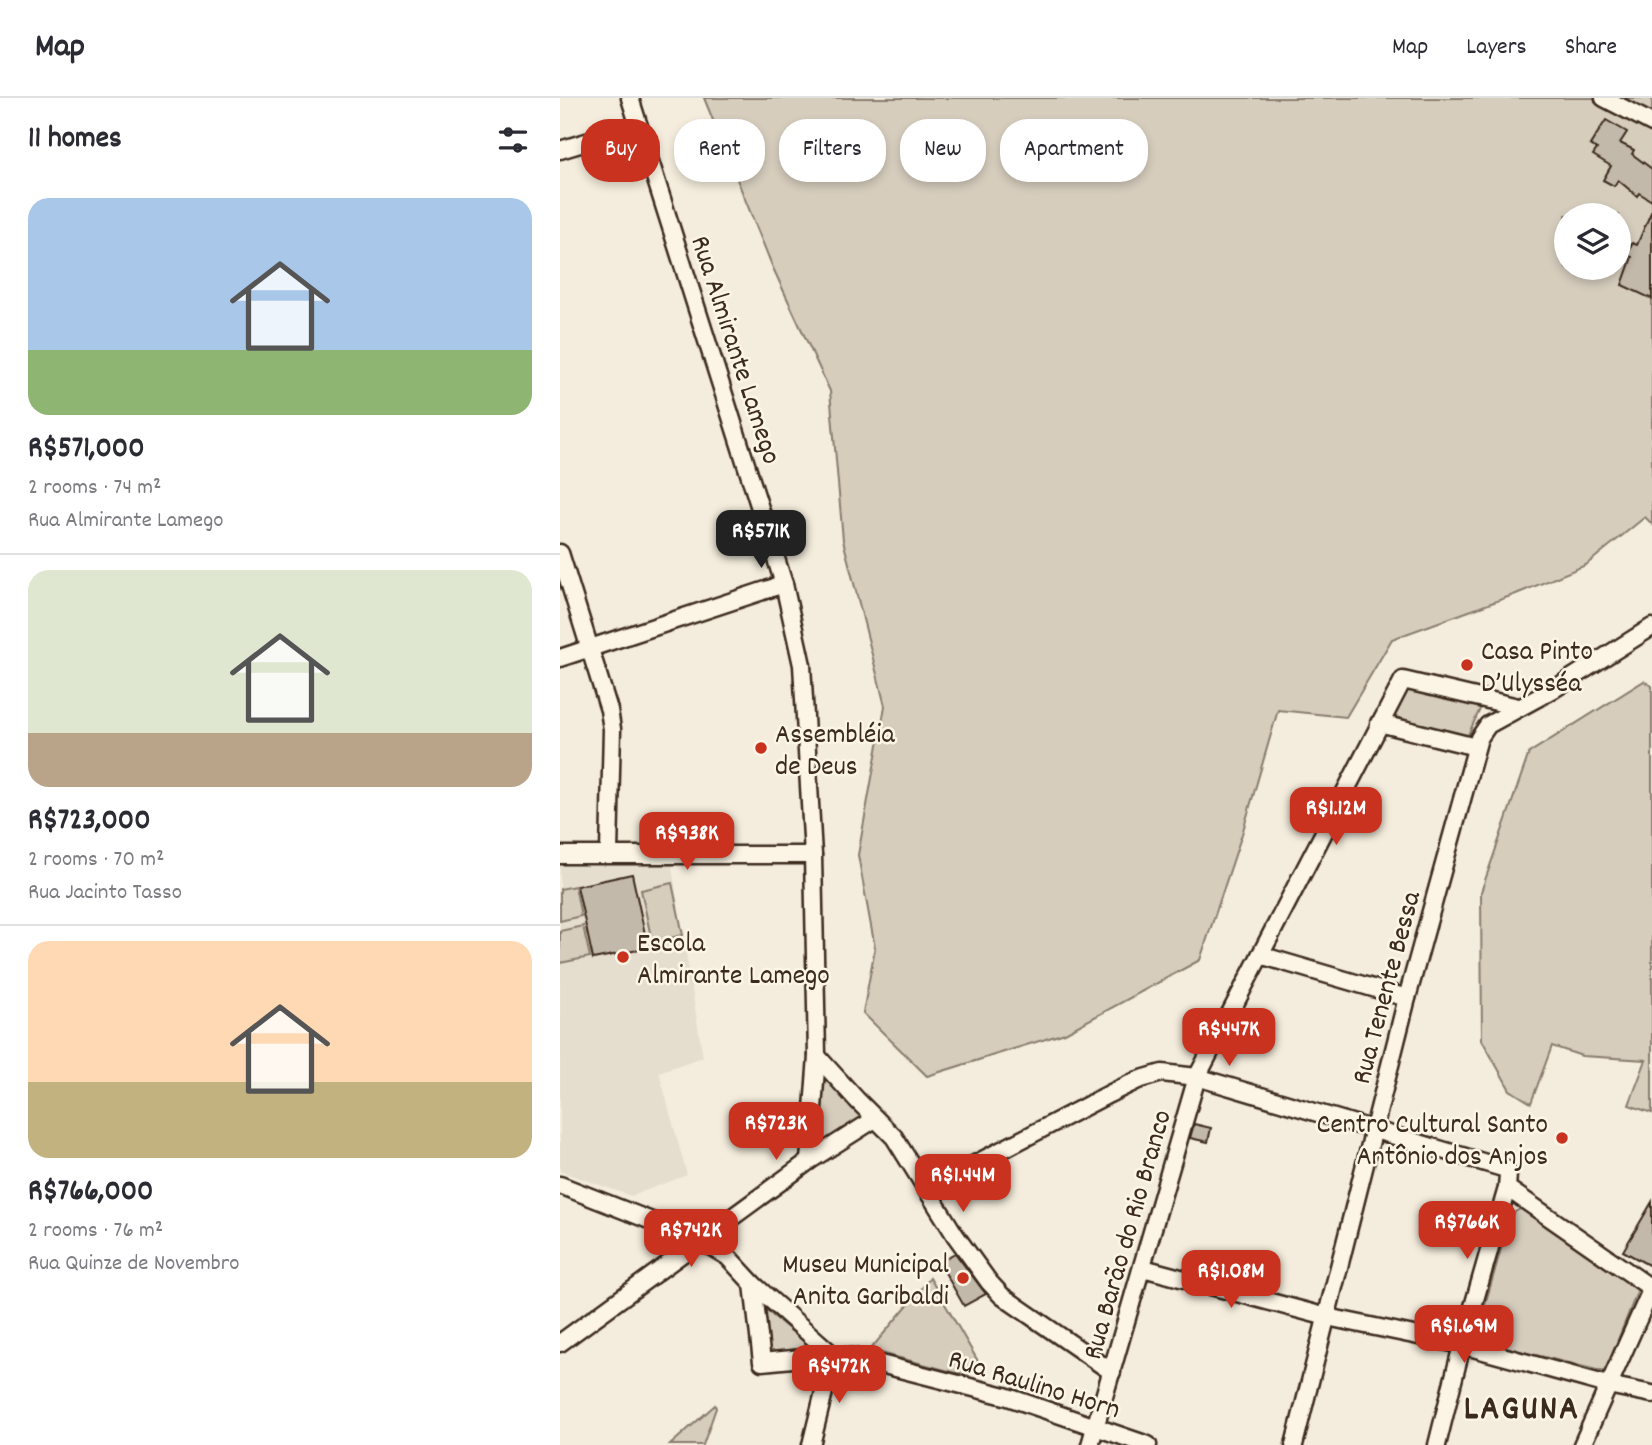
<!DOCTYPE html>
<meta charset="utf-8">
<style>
:root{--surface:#fff;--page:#f2f2f3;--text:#2b2b33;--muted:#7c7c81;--line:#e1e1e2;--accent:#c8321e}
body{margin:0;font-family:Dekko,sans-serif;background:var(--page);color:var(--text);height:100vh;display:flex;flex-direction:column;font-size:26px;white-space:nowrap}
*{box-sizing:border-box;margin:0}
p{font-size:23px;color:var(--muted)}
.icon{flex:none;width:38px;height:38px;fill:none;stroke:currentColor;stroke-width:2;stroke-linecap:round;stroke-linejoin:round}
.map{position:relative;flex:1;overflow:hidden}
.sheet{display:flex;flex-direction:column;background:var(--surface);width:560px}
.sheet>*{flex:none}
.banner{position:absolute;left:21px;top:21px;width:665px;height:63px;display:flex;gap:14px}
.controls{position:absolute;left:994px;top:105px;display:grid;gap:14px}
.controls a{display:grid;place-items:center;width:77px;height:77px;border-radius:50%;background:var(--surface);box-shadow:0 4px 10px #0003;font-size:35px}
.price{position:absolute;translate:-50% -60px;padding:0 16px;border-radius:14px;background:var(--accent);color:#fff;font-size:23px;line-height:46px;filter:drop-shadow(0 2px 4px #0008)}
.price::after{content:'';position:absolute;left:50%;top:42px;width:21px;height:16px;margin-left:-10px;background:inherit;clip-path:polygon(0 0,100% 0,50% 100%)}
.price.selected{background:#222;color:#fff}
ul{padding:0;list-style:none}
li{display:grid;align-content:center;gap:14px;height:371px;padding:0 28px}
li+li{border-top:2px solid var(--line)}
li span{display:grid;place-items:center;height:217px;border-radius:21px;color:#555}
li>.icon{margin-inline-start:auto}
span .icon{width:126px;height:126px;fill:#fffc;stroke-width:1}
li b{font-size:30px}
h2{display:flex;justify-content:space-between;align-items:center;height:84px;padding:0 28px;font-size:30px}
.tag{padding:0 24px;border-radius:28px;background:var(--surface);box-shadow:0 4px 10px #0003;font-size:24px;line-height:63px}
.tag.selected{background:var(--accent);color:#fff}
header{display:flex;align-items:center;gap:42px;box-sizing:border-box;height:98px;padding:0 35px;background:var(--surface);border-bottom:2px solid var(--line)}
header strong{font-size:33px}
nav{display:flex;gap:38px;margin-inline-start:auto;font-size:24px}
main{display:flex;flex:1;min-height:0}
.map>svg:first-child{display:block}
</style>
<header>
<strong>Map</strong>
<nav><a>Map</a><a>Layers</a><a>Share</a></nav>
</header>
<main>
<section class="sheet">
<h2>11 homes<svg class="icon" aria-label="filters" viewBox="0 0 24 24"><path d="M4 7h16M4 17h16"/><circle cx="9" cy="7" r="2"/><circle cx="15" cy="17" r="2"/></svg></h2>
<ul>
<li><span style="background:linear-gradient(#a9c7e8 70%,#8fb573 0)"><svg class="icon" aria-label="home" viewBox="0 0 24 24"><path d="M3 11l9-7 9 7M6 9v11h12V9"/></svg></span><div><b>R$571,000</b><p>2 rooms · 74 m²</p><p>Rua Almirante Lamego</p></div></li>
<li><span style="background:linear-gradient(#dfe7d0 75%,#b9a48a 0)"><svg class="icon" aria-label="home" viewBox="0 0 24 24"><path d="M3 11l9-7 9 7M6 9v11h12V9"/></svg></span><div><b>R$723,000</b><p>2 rooms · 70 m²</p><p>Rua Jacinto Tasso</p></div></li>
<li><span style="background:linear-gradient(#ffd9b3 65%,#c2b280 0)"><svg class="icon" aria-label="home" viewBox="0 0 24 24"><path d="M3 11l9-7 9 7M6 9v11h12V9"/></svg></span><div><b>R$766,000</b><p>2 rooms · 76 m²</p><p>Rua Quinze de Novembro</p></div></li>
</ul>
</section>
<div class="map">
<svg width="1092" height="1347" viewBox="0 0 1092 1347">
<rect width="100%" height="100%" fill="#f4eddd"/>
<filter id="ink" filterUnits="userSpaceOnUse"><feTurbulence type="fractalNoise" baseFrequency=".0143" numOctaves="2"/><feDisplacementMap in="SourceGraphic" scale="14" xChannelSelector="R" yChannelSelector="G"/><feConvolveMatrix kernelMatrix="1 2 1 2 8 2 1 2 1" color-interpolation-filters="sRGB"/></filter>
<g filter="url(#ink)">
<path fill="#e5ddce" d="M 110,757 L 143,959 L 99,974 L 127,1077 L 71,1098 L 0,1073 L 0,760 Z"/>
<g fill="#d6cdbd" stroke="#887c6e" stroke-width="2" fill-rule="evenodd">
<path d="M 144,0 L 1092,0 L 1092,426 L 1085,419 L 1026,467 L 956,496 L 832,541 L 786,619 L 718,612 L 682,736 L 640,862 L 505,935 L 367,978 L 303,915 L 315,850 L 298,757 L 325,608 L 283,442 L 270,293 L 213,170 ZM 1006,117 L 1059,117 L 1059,170 L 1006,170 Z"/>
<path d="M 1084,583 L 1092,588 L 1092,1015 L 1069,1007 L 1086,962 L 1022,958 L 992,948 L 971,1005 L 950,992 L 922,942 L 921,794 L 969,655 Z"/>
<path d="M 847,591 L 922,607 L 907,639 L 832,619 Z"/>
<path d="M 112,785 L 123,837 L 92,844 L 81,792 Z"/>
<path d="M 15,788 L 21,818 L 0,823 L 0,791 Z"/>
<path d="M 23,828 L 30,859 L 0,865 L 0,833 Z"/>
<path d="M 261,971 L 304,1017 L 260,1049 Z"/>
<path d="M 962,1110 L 1079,1189 L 1045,1274 L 915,1242 L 949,1123 L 955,1114 Z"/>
<path d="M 370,1180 L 419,1265 L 408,1278 L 310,1252 Z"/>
<path d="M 201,1208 L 257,1254 L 211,1260 Z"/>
<path d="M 155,1307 L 156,1310 L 143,1347 L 110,1347 Z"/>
</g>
<g fill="#c3b9aa" stroke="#3b2a1e" stroke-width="2">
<path d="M 1046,22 L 1067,34 L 1060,45 L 1074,52 L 1072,56 L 1092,71 L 1092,103 L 1079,95 L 1077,98 L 1058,82 L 1054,88 L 1043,82 L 1051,68 L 1033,57 L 1037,51 L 1030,47 Z"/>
<path d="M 1092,112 L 1092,201 L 1062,187 L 1072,159 L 1067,157 L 1072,145 L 1077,147 Z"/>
<path d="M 72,776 L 88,850 L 33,861 L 17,788 Z"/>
<path d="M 634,1026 L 651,1030 L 648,1044 L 630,1040 Z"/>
<path d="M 1092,1104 L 1092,1169 L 1063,1153 Z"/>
<path d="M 395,1155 L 426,1196 L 404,1208 L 379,1164 Z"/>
</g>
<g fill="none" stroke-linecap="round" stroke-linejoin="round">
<g stroke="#3b2a1e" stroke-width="21">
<g id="minor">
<path d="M 70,0 L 224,486 L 242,567 L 253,757 L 257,958 L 249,1063"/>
<path d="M 1044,0 L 1092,25"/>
<path d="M 0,52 L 79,28"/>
<path d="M 0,455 L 49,612 L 52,631 L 49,755"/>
<path d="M 0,560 L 224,486"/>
<path d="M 819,625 L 916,649"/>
<path d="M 0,757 L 253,757"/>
<path d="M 700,857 L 847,900"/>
<path d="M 257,958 L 297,1002 L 334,1039 L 395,1137 L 429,1184 L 442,1198 L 552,1274"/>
<path d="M 0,1087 L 140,1142 L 168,1159 L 193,1186 L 273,1257"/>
<path d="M 947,1090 L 1091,1190"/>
<path d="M 367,1091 L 549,996 L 578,982 L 602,975 L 637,979 L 946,1071 L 948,1076 L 947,1090 L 902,1247 L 877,1347"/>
<path d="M 583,1170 L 767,1219 L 902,1247 L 1048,1287 L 1092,1296"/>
<path d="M 193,1186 L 202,1264 L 273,1257 L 293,1259 L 445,1298 L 588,1347"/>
<path d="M 0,1245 L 249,1063 L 315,1021"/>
<path d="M 251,1347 L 273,1257"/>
<path d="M 530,1347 L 637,979 L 843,582 L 958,609"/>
<path d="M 734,1347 L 847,900 L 919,640 L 928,627 L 994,591 L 1092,529"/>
<path d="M 1022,1347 L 1092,1190"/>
</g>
</g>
<use href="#minor" stroke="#fcf5e5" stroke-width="16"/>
</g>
</g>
<g fill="#c8321e" stroke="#fcf5e5" stroke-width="2.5">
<circle cx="907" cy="567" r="7"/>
<circle cx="201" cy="650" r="7"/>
<circle cx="63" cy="859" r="7"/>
<circle cx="1002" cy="1040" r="7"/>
<circle cx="403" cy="1180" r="7"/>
</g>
<g text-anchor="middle" stroke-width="5" stroke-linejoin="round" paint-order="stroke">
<g font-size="28" fill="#3b2a1e" stroke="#fcf5e5">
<text transform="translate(178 251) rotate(72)" y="10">Rua Almirante Lamego</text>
<text transform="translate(824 889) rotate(-75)" y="10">Rua Tenente Bessa</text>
<text transform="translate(565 1136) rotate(-74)" y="10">Rua Barão do Rio Branco</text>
<text transform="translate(475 1284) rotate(17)" y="10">Rua Raulino Horn</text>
</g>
<g font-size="28" fill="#3b2a1e" stroke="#fcf5e5" text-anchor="start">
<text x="921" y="561">Casa Pinto<tspan x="921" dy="32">D’Ulysséa</tspan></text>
<text x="215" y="644">Assembléia<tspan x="215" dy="32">de Deus</tspan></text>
<text x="77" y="853">Escola<tspan x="77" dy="32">Almirante Lamego</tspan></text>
<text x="988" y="1034" text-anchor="end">Centro Cultural Santo<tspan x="988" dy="32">Antônio dos Anjos</tspan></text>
<text x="389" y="1174" text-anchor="end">Museu Municipal<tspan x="389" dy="32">Anita Garibaldi</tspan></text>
</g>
<g font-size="35" font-weight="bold" letter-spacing="2" fill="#3b2a1e" stroke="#fcf5e5">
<text x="962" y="1320">LAGUNA</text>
</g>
</g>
</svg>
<div class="controls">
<a><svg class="icon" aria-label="layers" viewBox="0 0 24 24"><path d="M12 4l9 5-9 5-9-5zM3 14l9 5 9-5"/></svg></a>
</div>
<b class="price selected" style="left:201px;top:472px">R$571K</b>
<b class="price" style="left:776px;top:749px">R$1.12M</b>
<b class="price" style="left:127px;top:774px">R$938K</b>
<b class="price" style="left:669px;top:970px">R$447K</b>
<b class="price" style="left:216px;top:1064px">R$723K</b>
<b class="price" style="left:403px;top:1116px">R$1.44M</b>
<b class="price" style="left:907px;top:1163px">R$766K</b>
<b class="price" style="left:131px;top:1171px">R$742K</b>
<b class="price" style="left:671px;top:1212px">R$1.08M</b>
<b class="price" style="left:904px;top:1267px">R$1.69M</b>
<b class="price" style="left:279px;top:1307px">R$472K</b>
<div class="banner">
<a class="tag selected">Buy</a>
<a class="tag">Rent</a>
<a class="tag">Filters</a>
<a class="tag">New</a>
<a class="tag">Apartment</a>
</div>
</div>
</main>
